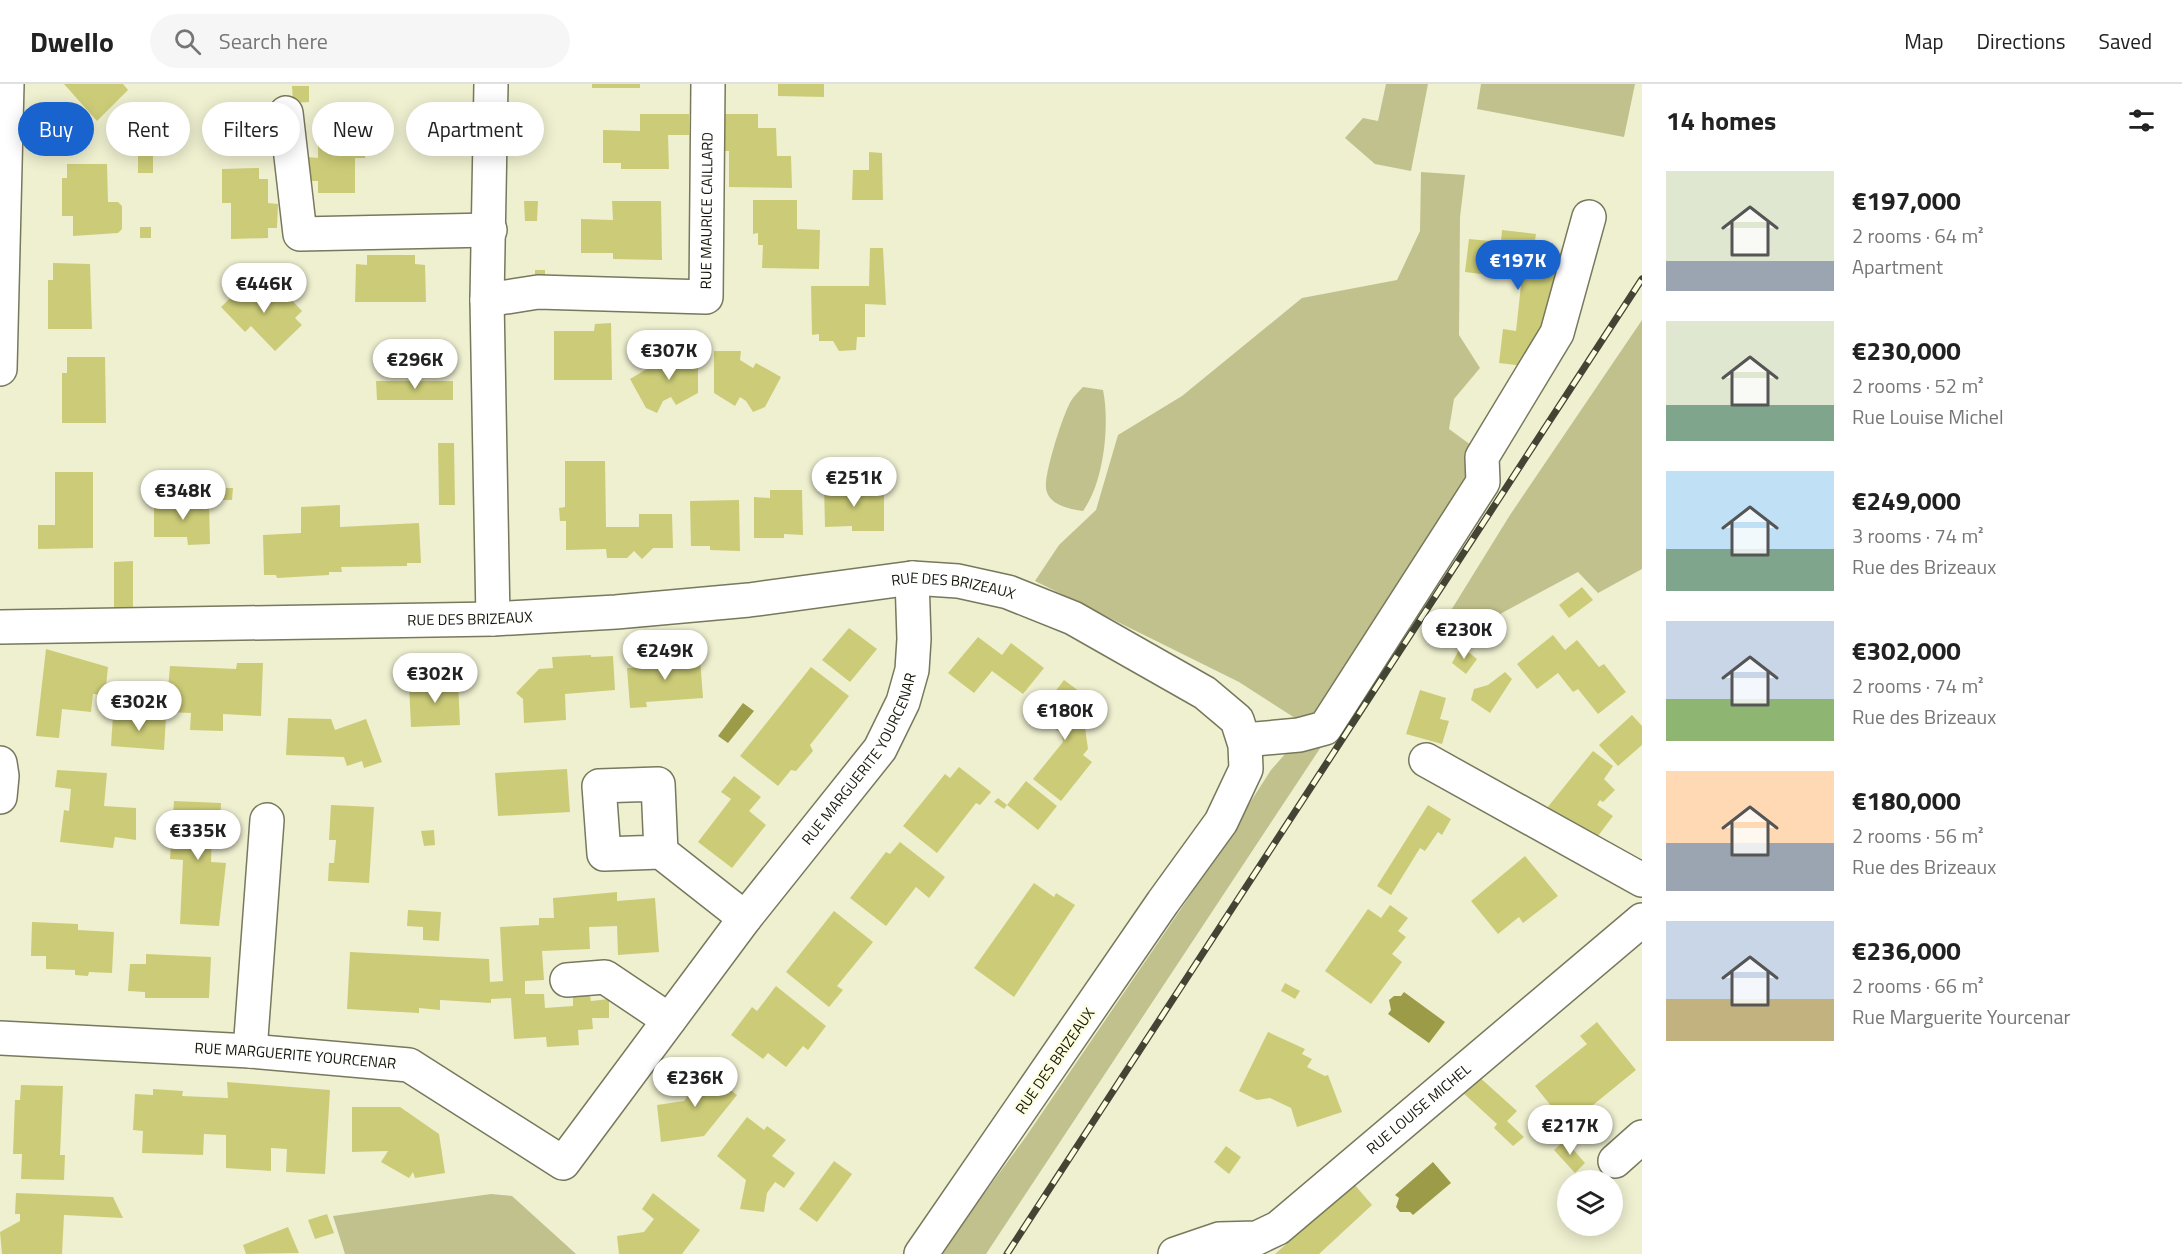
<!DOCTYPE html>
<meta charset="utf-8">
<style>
:root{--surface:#fff;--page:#f6f6f6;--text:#222;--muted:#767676;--line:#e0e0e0;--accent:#1863cd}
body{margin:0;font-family:"Titillium Web",sans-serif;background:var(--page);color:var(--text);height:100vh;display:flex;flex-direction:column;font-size:22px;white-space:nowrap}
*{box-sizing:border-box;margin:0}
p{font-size:20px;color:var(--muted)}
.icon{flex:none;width:33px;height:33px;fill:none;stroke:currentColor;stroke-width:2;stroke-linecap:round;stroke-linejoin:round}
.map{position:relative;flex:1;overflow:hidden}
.side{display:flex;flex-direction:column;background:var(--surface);width:540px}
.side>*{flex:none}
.top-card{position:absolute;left:18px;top:18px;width:570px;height:54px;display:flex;gap:12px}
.tools{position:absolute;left:1557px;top:1086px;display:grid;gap:12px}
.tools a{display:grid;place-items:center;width:66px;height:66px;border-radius:50%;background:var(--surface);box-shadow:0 3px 15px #0003;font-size:30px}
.price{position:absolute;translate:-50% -51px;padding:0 14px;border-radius:21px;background:#fff;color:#222;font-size:20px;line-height:39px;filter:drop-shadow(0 2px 3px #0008)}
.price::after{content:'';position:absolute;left:50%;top:36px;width:18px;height:14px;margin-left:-9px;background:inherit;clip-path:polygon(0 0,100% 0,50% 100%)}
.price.on{background:var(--accent);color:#fff}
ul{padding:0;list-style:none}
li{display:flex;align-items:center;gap:18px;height:150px;padding:0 24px}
li span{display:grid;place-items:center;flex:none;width:168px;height:120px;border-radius:0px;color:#555}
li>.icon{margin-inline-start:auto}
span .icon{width:72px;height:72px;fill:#fffc;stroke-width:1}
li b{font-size:26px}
h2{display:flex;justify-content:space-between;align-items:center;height:72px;padding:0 24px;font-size:26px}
.pill{padding:0 21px;border-radius:27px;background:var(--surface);box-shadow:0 3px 15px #0003;font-size:21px;line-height:54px}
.pill.on{background:var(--accent);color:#fff}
header{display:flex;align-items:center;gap:36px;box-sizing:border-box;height:84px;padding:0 30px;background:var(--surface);border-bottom:2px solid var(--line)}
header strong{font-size:28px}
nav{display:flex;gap:33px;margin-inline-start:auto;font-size:21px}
.search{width:420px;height:54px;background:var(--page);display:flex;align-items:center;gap:15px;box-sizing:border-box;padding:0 21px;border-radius:33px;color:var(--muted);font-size:22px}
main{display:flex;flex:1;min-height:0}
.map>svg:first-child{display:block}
</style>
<header>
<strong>Dwello</strong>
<div class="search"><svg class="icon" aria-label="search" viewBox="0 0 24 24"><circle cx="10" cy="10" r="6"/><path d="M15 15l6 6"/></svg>Search here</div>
<nav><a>Map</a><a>Directions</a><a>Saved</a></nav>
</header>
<main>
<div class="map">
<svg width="1642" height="1170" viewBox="0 0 1642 1170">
<rect width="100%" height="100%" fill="#eff0d0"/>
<g fill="#c0c18c">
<path d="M 1386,0 L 1428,0 L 1411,87 L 1375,80 L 1345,54 L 1363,34 L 1378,37 Z"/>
<path d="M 1481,0 L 1635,0 L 1624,53 L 1477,25 Z"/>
<path d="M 1421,88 L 1465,91 L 1460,133 L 1459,251 L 1480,284 L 1454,315 L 1449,345 L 1486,372 L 1348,622 L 986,1170 L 940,1170 L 1025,1054 L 1187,816 L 1271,686 L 1309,643 L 1239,598 L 1035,497 L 1059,461 L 1096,426 L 1118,351 L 1182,312 L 1302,214 L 1397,196 L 1420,147 Z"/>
<path d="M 1642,236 L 1642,485 L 1598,509 L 1578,488 L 1476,543 L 1450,528 L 1510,431 Z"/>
<path d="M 1083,303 L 1103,306 C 1110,340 1104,398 1083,427 C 1069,425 1048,421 1046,404 C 1044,390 1063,330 1071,317 C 1074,312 1079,307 1083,303 Z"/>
<path d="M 491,1110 L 512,1112 L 576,1170 L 345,1170 L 333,1132 Z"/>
</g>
<g fill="#9c9c48">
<path d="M 743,619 L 754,627 L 728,659 L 718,652 Z"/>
<path d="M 1404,908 L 1445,938 L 1429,959 L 1388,930 L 1391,926 L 1389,916 L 1394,912 L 1401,912 Z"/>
<path d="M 1433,1078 L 1451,1099 L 1413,1131 L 1410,1128 L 1400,1128 L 1396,1123 L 1399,1114 L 1395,1111 Z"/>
</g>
<g fill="#cccc78">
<path d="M 64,0 L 123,0 L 128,6 L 97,37 Z"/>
<rect x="592" y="0" width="48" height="4"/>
<path d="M 778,0 L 824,0 L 824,13 L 778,12 Z"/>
<path d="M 292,2 L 309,2 L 309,18 L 293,19 Z"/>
<path d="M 640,30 L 689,30 L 689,51 L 668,51 L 669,85 L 621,85 L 621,79 L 603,79 L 603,46 L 640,47 Z"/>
<path d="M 722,30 L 758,30 L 758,44 L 776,44 L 777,72 L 791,72 L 792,104 L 729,103 L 729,67 L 723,67 Z"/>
<path d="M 328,37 L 366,38 L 365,74 L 355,74 L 355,109 L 318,109 L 318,97 L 308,97 L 308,73 L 318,74 L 318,50 L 328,50 Z"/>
<path d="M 869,68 L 882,69 L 883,116 L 852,116 L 853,86 L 869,86 Z"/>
<path d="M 138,71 L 153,72 L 153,89 L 138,89 Z"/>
<path d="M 67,80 L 107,80 L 108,118 L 118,118 L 122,122 L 122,145 L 118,149 L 73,152 L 73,132 L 62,132 L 62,94 L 67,94 Z"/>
<path d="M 259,84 L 259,95 L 268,95 L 268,119 L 278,120 L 277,144 L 268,144 L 268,154 L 231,155 L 231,119 L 222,119 L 222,85 Z"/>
<path d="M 753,116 L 797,116 L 797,145 L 820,146 L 819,185 L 762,184 L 763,161 L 758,161 L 758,149 L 753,150 Z"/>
<path d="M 524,117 L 538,117 L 537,137 L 525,137 Z"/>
<path d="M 612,117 L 661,117 L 662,176 L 613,175 L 613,169 L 581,169 L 581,135 L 613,136 Z"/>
<rect x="140" y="143" width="11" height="11"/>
<path d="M 1502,146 L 1536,150 L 1531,182 L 1556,186 L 1548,252 L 1536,250 L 1532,283 L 1499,279 L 1503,245 L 1516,247 L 1523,183 L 1499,180 L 1498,192 L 1465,188 L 1469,155 L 1501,158 Z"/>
<path d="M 870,164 L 883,164 L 886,221 L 865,220 L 865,253 L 857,253 L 856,266 L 839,267 L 833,257 L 819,257 L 819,250 L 812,251 L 811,202 L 869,202 Z"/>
<path d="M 367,171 L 415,171 L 415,180 L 425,181 L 426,218 L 355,218 L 356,180 L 367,181 Z"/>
<path d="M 53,179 L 90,180 L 92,245 L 48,245 L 48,196 L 53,196 Z"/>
<rect x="535" y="186" width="10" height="14"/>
<path d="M 247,198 L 255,206 L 262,199 L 278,216 L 285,209 L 302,227 L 295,234 L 302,241 L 275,267 L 251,242 L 245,248 L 221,223 Z"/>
<path d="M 611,239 L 612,296 L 554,296 L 554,247 L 594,247 L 595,240 Z"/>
<path d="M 670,267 L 698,267 L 698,309 L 676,321 L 671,313 L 663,317 L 657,329 L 646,324 L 630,295 L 655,280 L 658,285 L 670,277 Z"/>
<path d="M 714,267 L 741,267 L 740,276 L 753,284 L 756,279 L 781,293 L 765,323 L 753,328 L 746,317 L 740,313 L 735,322 L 714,309 Z"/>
<path d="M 67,273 L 105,273 L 106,339 L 62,339 L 62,289 L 67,289 Z"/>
<path d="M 376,297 L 453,297 L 453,316 L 377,316 Z"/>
<path d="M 438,359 L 454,359 L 455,421 L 439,421 Z"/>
<path d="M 565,377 L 605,377 L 606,443 L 639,443 L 639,430 L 672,430 L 673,464 L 653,464 L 642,475 L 634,467 L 627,474 L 607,474 L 606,465 L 566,466 L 566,437 L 560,437 L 559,424 L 565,423 Z"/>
<path d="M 55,388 L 93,388 L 93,464 L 38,465 L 38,441 L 55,441 Z"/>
<path d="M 824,400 L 854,401 L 854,405 L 884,405 L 884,447 L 852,447 L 852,442 L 825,443 Z"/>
<path d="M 216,404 L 233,404 L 232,416 L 216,416 Z"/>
<path d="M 770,406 L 802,406 L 803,451 L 784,450 L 784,454 L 754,454 L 754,413 L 770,414 Z"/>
<path d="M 739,416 L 740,467 L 710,466 L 710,462 L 691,462 L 690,417 Z"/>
<path d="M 209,417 L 210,460 L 188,461 L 187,453 L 154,453 L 154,419 Z"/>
<path d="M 340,421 L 340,443 L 419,439 L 421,479 L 407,479 L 407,482 L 341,483 L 342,488 L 329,488 L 329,491 L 277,494 L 276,491 L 264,491 L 263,451 L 301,449 L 301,423 Z"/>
<path d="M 133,477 L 133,523 L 114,524 L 114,478 Z"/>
<path d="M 1582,503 L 1593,516 L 1569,534 L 1559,521 Z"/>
<path d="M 849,544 L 877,565 L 850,598 L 822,576 Z"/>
<path d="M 1553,551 L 1565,566 L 1577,556 L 1599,583 L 1604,580 L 1626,608 L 1598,630 L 1578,605 L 1573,608 L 1558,589 L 1537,605 L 1517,580 Z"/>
<path d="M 978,553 L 1002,571 L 1011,559 L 1044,584 L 1023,610 L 992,587 L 974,609 L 948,589 Z"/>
<path d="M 1461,562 L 1477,575 L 1466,590 L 1452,579 Z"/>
<path d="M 46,565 L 108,583 L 105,611 L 93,610 L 91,628 L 62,625 L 59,654 L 36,652 Z"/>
<path d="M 591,571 L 591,573 L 613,572 L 615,606 L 565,610 L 566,636 L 524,639 L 523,615 L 516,609 L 539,585 L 553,584 L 552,573 Z"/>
<path d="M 677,571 L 677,576 L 700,575 L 703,614 L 646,618 L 647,623 L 630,624 L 627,584 L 643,584 L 642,574 Z"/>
<path d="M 237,579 L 263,579 L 261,632 L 223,630 L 223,647 L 190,646 L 191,629 L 166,628 L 170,582 L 236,585 Z"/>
<path d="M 811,583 L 849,612 L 810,661 L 813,667 L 796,687 L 791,686 L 778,702 L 740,672 Z"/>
<path d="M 1505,588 L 1512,595 L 1490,629 L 1471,616 L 1474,605 L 1488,601 Z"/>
<path d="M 1064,596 L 1091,616 L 1079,632 L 1084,637 L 1088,665 L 1083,671 L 1092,678 L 1061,717 L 1033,695 L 1063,658 L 1062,650 L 1037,631 Z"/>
<path d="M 458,597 L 460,641 L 411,643 L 409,600 Z"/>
<path d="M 1420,606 L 1446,614 L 1440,635 L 1449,637 L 1442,660 L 1406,650 Z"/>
<path d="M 113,631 L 166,633 L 164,666 L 111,662 Z"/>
<path d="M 1632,631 L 1642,642 L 1642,661 L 1618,682 L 1599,661 Z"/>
<path d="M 288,634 L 331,635 L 335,646 L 366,635 L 382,678 L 364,684 L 362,677 L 347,682 L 344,673 L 286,671 Z"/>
<path d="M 1593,667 L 1613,682 L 1604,695 L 1615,706 L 1603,718 L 1592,711 L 1600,716 L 1597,721 L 1613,732 L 1595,756 L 1543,729 Z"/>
<path d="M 959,683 L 991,708 L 980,721 L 976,719 L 937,769 L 903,742 L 945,690 L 950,694 Z"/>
<path d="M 567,685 L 570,728 L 498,732 L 495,689 Z"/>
<path d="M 57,686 L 107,689 L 104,722 L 136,724 L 136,756 L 115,753 L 113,764 L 60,758 L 64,726 L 69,727 L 71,705 L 55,703 Z"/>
<path d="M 734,692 L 761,713 L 749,727 L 766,741 L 732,784 L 698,758 L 731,715 L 721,708 Z"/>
<path d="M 1026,697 L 1057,722 L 1038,746 L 1007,721 Z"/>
<path d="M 998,714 L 1007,721 L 1004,725 L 994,718 Z"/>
<path d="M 174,717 L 221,719 L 220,753 L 212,753 L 211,778 L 226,779 L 219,842 L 180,840 L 183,776 L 170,775 Z"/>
<path d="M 331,721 L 374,723 L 369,799 L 328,797 L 329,779 L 334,779 L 336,756 L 329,756 Z"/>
<path d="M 1428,721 L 1451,735 L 1442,751 L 1438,748 L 1425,767 L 1420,764 L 1391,811 L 1377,802 Z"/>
<path d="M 434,746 L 435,761 L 424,762 L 421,747 Z"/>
<path d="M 900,758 L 945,793 L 929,814 L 916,803 L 886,842 L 850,814 L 886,768 L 890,770 Z"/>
<path d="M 1525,772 L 1558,812 L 1523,839 L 1519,833 L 1498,850 L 1471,817 Z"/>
<path d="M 1034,799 L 1054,813 L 1056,809 L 1075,821 L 1014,913 L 974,884 Z"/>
<path d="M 617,808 L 617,817 L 655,814 L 659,868 L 618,871 L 617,842 L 589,843 L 590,865 L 542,867 L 544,896 L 525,897 L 525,910 L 544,910 L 545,924 L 573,922 L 573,912 L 590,912 L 591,917 L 609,915 L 609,934 L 592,934 L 593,945 L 578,946 L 579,961 L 547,963 L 546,953 L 514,955 L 511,914 L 491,915 L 491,919 L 440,916 L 440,926 L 419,924 L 419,929 L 347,925 L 350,868 L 489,875 L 490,898 L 503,897 L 500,843 L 539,841 L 539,834 L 554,834 L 553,814 Z"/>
<path d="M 1390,821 L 1408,834 L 1398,847 L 1406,853 L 1392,870 L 1402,878 L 1371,920 L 1325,887 L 1368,825 L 1381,834 Z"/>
<path d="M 408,826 L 441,828 L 439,857 L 423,856 L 423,843 L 407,842 Z"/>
<path d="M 834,827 L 873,858 L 837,902 L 843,906 L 829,923 L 786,888 Z"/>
<path d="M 32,838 L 78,840 L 78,846 L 114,848 L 112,889 L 89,888 L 88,892 L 75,891 L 75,886 L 46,885 L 46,872 L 31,872 Z"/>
<path d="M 146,870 L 211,873 L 209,914 L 145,914 L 145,908 L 128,907 L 130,880 L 146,880 Z"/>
<path d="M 1285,899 L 1300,907 L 1295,915 L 1281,907 Z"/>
<path d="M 776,902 L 826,942 L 808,966 L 803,962 L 786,983 L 768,969 L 763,975 L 731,951 L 752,923 L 757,927 Z"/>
<path d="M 1597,938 L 1636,986 L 1593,1021 L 1603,1033 L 1577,1054 L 1535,1002 L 1587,960 L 1580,952 Z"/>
<path d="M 1268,948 L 1305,965 L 1302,970 L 1312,975 L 1307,983 L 1325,992 L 1328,991 L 1342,1028 L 1297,1043 L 1291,1024 L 1270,1014 L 1257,1016 L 1239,1007 Z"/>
<path d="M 699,981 L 737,1011 L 704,1052 L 661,1058 L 657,1021 L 684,1017 L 695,1003 L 687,996 Z"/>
<path d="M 1477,991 L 1517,1027 L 1507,1037 L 1524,1053 L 1513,1062 L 1494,1044 L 1497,1040 L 1460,1006 Z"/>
<path d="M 227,998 L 330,1006 L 325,1090 L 286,1088 L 287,1065 L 271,1064 L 271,1087 L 226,1084 L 226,1051 L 204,1050 L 203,1071 L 142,1069 L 143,1047 L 133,1046 L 135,1010 L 153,1011 L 153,1005 L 183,1007 L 182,1012 L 228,1014 Z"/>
<path d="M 21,1001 L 63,1002 L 60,1071 L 65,1071 L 64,1096 L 21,1095 L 22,1070 L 13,1070 L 15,1016 L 20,1016 Z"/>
<path d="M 352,1023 L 400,1023 L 439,1050 L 445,1089 L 415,1094 L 413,1088 L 409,1094 L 381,1078 L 388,1067 L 352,1068 Z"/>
<path d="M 747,1033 L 764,1046 L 767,1042 L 786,1056 L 772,1072 L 795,1089 L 784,1104 L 775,1098 L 767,1109 L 764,1128 L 740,1125 L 746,1096 L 717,1072 Z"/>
<path d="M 1565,1056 L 1585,1079 L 1575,1089 L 1554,1066 Z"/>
<path d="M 1226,1062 L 1241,1073 L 1229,1090 L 1214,1078 Z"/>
<path d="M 834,1077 L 852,1090 L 817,1138 L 799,1125 Z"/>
<path d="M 1354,1100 L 1372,1121 L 1319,1170 L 1275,1170 Z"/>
<path d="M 16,1109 L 113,1113 L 123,1134 L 64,1131 L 62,1170 L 2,1170 L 0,1148 L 20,1137 L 20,1130 L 15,1130 Z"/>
<path d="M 653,1109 L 700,1146 L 682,1170 L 619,1170 L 617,1152 L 644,1148 L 654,1135 L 642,1125 Z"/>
<path d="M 327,1130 L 334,1149 L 315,1155 L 308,1136 Z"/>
<path d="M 288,1143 L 299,1169 L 246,1170 L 243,1161 Z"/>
</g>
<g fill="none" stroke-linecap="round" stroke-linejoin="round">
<g stroke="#77785c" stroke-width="36">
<g id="minor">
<path d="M 491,0 L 487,216 L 493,535"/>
<path d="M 286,29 L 300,150 L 490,146"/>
<path id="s1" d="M 487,216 L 538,208 L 706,213 L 708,0"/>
<path d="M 0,285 L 7,0"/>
<path id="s2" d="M 0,543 L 493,535 L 616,528 L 749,516 L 912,494 L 958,497 L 1008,508 L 1073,534 L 1205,609 L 1237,636 L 1245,661 L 1246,685 L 1221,738 L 1163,818 L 921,1170"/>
<path d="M 1244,656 L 1299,651 L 1325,644 L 1483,398 L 1482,373 L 1557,249 L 1589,133"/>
<path d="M 1426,676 L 1642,796"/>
<path d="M 0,679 L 2,692 L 0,713"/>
<path d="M 661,768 L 604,770 L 599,702 L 658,700 L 661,768 L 745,834"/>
<path d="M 567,896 L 605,893 L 669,936"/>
<path id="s3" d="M 0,954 L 250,967 L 409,981 L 563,1079 L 745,834 L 880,665 L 903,618 L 912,586 L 914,555 L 912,494"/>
<path d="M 250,967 L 267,736"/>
<path d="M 1615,1077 L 1642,1053"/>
<path id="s4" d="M 1175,1170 L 1219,1155 L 1257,1154 L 1278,1144 L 1642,836"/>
</g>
</g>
<use href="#minor" stroke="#fff" stroke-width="33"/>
<g stroke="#444435" stroke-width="7">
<path id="rail" d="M 1007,1170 L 1642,195"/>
</g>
<use href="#rail" stroke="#fcfddd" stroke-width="4.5" stroke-dasharray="14" stroke-linecap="butt"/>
</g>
<g text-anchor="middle" stroke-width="4.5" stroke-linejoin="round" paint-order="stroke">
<g font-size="15" fill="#17170c" stroke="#fcfddd">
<text dy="5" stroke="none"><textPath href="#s1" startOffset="306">RUE MAURICE CAILLARD</textPath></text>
<text dy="5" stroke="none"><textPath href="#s2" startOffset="956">RUE DES BRIZEAUX</textPath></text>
<text dy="5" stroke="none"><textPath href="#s2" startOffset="470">RUE DES BRIZEAUX</textPath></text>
<text dy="5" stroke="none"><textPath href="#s3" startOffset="1095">RUE MARGUERITE YOURCENAR</textPath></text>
<text dy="5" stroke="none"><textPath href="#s3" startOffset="296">RUE MARGUERITE YOURCENAR</textPath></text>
<text transform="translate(1055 977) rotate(-55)" y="5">RUE DES BRIZEAUX</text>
<text dy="5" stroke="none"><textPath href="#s4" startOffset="292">RUE LOUISE MICHEL</textPath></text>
</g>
</g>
</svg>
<div class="tools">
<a><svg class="icon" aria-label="layers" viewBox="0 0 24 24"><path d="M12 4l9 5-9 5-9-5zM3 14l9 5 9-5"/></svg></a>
</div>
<b class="price on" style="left:1518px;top:207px">€197K</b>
<b class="price" style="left:264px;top:230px">€446K</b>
<b class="price" style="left:669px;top:297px">€307K</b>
<b class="price" style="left:415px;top:306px">€296K</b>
<b class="price" style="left:854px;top:424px">€251K</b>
<b class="price" style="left:183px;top:437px">€348K</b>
<b class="price" style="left:1464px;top:576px">€230K</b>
<b class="price" style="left:665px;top:597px">€249K</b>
<b class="price" style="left:435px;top:620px">€302K</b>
<b class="price" style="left:139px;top:648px">€302K</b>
<b class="price" style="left:1065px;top:657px">€180K</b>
<b class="price" style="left:198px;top:777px">€335K</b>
<b class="price" style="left:695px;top:1024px">€236K</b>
<b class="price" style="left:1570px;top:1072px">€217K</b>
<div class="top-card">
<a class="pill on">Buy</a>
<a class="pill">Rent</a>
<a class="pill">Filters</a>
<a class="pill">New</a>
<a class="pill">Apartment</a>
</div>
</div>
<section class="side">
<h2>14 homes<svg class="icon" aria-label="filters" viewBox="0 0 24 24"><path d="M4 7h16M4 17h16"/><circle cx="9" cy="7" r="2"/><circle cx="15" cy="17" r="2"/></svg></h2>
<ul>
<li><span style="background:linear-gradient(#dfe7d0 75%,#9aa5b1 0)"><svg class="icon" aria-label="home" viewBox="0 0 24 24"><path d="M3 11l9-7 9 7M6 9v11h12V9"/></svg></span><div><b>€197,000</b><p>2 rooms · 64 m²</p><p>Apartment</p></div></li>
<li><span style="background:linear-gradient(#dfe7d0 70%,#7fa58c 0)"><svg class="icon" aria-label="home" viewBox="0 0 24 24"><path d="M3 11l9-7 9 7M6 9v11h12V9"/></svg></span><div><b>€230,000</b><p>2 rooms · 52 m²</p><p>Rue Louise Michel</p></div></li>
<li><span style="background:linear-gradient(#bfe0f5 65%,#7fa58c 0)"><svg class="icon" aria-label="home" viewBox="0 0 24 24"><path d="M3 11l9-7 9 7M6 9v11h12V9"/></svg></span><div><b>€249,000</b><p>3 rooms · 74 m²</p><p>Rue des Brizeaux</p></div></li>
<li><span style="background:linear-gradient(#c9d6e8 65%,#8fb573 0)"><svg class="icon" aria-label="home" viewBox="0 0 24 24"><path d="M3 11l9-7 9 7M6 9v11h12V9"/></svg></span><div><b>€302,000</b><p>2 rooms · 74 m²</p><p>Rue des Brizeaux</p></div></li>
<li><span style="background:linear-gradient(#ffd9b3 60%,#9aa5b1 0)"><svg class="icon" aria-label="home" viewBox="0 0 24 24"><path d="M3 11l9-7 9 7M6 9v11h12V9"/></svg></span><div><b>€180,000</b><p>2 rooms · 56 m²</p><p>Rue des Brizeaux</p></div></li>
<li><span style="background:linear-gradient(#c9d6e8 65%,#c2b280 0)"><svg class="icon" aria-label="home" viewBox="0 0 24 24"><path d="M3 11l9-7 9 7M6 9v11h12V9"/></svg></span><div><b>€236,000</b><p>2 rooms · 66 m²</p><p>Rue Marguerite Yourcenar</p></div></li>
</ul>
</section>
</main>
